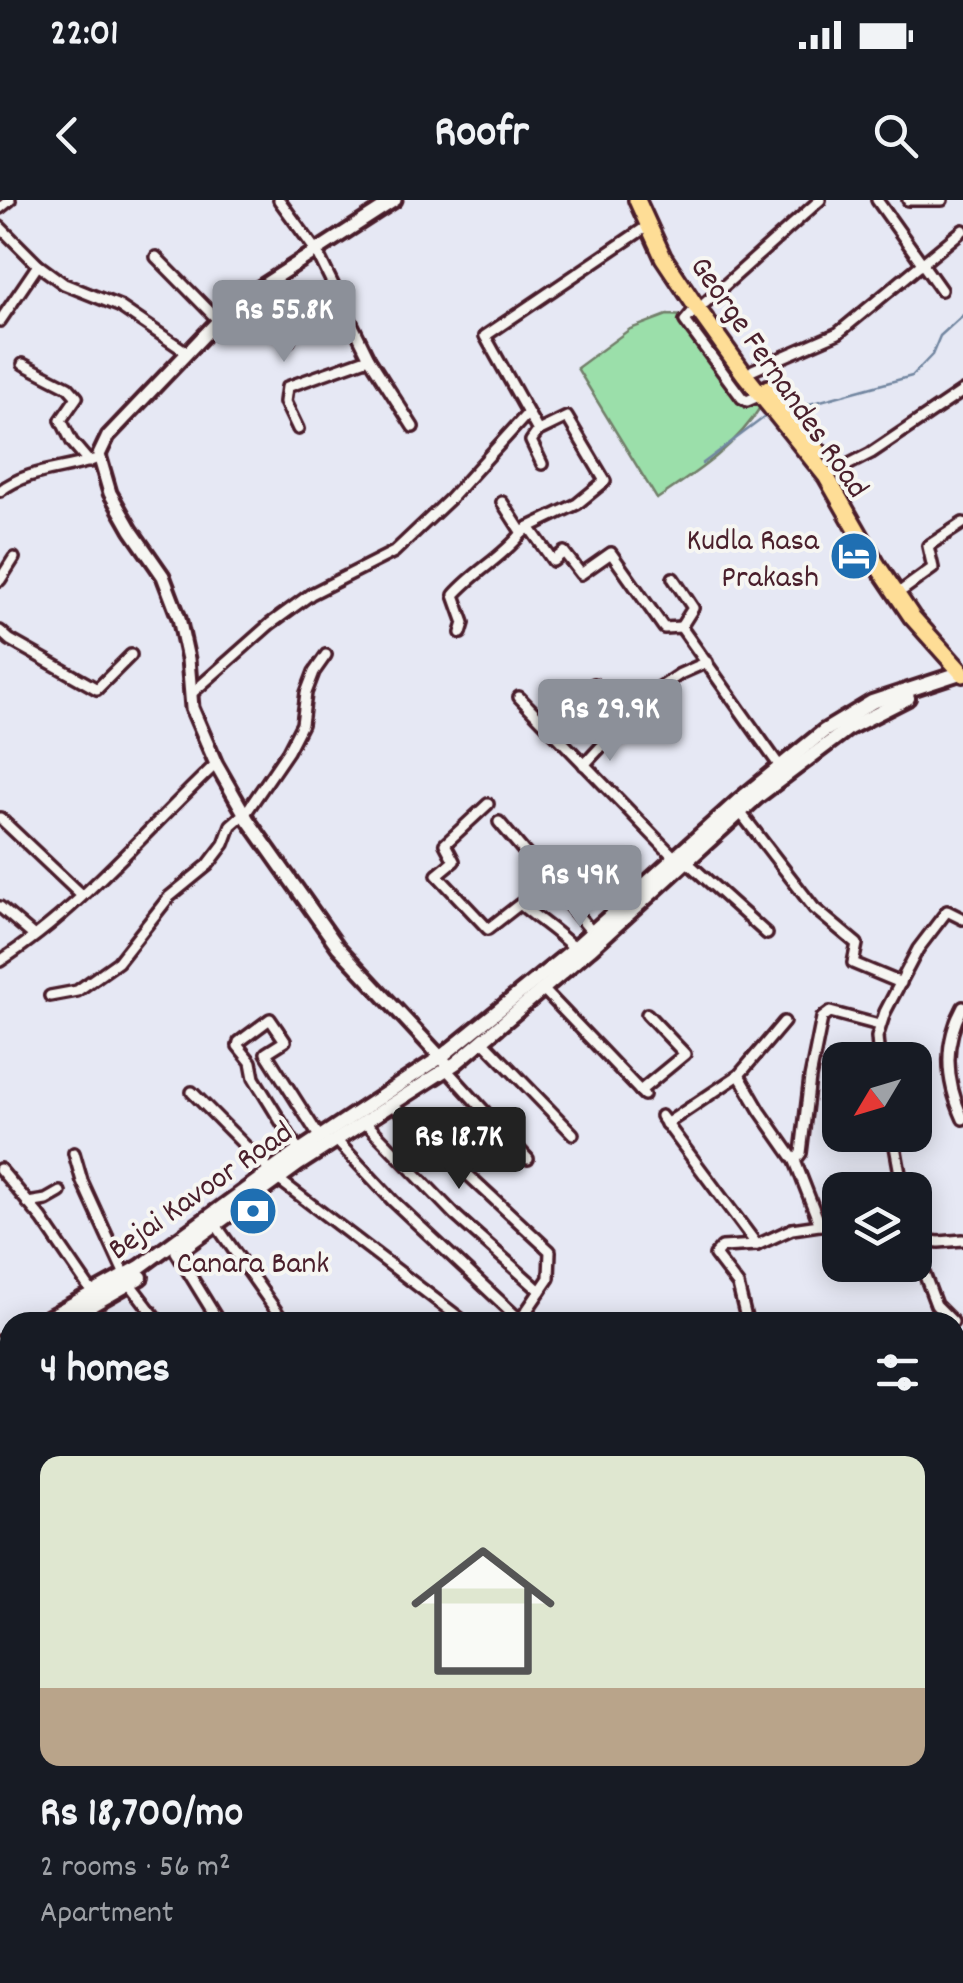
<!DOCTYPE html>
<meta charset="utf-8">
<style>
:root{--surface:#171b24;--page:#242831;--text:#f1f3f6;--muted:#9ea1a6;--line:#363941;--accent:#8c9099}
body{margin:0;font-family:Dekko,sans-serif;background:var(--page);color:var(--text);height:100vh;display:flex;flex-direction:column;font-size:38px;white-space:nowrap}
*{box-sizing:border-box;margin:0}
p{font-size:32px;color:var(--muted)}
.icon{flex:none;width:55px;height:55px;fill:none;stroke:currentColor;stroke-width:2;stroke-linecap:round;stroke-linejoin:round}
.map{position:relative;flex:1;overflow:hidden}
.drawer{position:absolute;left:0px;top:1112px;width:965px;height:672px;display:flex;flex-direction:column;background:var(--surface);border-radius:30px 30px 0 0;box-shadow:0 5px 25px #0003}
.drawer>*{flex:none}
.needle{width:65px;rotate:232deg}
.controls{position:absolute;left:822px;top:842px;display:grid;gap:20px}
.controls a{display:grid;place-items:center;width:110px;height:110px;border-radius:20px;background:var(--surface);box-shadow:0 5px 25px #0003;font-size:50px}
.price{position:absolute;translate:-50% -85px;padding:0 22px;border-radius:10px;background:var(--accent);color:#fff;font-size:32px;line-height:65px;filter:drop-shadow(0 2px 5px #0008)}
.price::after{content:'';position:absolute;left:50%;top:60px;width:30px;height:22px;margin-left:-15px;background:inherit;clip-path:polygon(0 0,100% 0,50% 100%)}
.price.active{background:#222;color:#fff}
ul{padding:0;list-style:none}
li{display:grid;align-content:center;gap:20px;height:530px;padding:0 40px}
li+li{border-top:2px solid var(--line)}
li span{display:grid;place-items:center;height:310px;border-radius:20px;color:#555}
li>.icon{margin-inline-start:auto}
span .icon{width:180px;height:180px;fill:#fffc;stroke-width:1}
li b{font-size:42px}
h2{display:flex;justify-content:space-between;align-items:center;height:120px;padding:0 40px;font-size:42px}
.status{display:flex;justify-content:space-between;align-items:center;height:70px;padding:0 50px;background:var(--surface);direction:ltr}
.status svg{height:28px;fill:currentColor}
header{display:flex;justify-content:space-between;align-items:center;height:130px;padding:0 40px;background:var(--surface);font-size:45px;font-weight:700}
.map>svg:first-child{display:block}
</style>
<div class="status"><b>22:01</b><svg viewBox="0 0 49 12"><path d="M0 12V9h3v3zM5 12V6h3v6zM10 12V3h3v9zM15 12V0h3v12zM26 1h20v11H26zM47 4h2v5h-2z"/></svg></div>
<header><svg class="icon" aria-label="back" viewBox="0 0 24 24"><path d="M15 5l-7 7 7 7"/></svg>Roofr<svg class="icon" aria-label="search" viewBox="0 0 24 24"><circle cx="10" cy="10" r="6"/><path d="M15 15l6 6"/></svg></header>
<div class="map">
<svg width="963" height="1783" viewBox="0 0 963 1783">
<rect width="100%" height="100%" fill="#e6e8f4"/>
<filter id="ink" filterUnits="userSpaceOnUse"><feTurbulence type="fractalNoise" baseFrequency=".01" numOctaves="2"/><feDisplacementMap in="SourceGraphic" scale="20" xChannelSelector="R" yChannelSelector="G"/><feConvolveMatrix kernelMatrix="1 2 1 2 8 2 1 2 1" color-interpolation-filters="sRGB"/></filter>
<g filter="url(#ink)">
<path fill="#9bdfaa" stroke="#727f6a" stroke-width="2.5" d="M 667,115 L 687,116 C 713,145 734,177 761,206 C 736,247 697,272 657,299 L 577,168 L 630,129 Z"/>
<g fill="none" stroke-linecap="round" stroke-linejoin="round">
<g stroke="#7286a0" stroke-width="2.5">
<path d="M 795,208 L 912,176 L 932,155 L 940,136 L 963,115"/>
<path d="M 702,264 L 766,216"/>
</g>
<g stroke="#4a1f2b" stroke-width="16">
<g id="minor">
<path d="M 279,0 L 317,52 L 369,158 L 413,227"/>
<path d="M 877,0 L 941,90"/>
<path d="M 908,0 L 942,0"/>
<path d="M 0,8 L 10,0"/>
<path d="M 0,27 L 38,65 L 64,84 L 119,106 L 188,153"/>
<path d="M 156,57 L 218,120"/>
<path d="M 261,87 L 289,141"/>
<path d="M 705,103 L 820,0"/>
<path d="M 696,108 L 685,121 L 742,198 L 747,201 L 761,195"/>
<path d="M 0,121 L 38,65"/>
<path d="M 23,164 L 68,187 L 77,197 L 61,220 L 72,242 L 89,262"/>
<path d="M 753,170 L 838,133 L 963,30"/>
<path d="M 298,229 L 285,202 L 287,187 L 369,158"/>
<path d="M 538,231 L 485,136 L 649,25"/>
<path d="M 826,276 L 871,253 L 963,191"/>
<path d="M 0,291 C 29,269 61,271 93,260"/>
<path d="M 502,302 L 522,333 L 529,327 L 577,304 L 605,281 L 567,217 L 538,231 L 531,241 L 542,264"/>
<path d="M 529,327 L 553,361 L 564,352 L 581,374 L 611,353 L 664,428 L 681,427"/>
<path d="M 673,378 L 693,408 L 681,427 L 781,568"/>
<path d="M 0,380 L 14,358"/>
<path d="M 904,389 L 933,368 L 928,346 L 963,323"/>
<path d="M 0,431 L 10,440 L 97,489 L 131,455"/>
<path d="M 461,433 L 464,423 L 454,395 C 475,371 502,358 522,333"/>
<path d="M 594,484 L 621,519"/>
<path d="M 191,494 L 270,424 L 311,394 L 394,352 L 450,299 L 527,214"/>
<path d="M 519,497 L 674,657"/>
<path d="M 584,565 L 609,538 L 628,509 L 680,474 L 707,462"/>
<path d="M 488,604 L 445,644 L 454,661 L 437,675 L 488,729 L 520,704 C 539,720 557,731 574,748"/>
<path d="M 740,612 L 814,708 L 857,744 L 853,763 L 901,783"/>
<path d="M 0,618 L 81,695"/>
<path d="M 499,622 L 592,732"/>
<path d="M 686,661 L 767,734"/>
<path d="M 0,707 L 34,736"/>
<path d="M 0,761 C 81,709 146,630 216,564"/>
<path d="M 543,789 L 644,895"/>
<path d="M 50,796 L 77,791 L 118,762 L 169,697 L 208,665 L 224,644 L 231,625 L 247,611 L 288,551 L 302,524 L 306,493 L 314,472 L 326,455"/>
<path d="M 963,807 C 943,843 946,882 963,919"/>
<path d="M 483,841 L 573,934"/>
<path d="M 879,860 L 877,837 L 885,812 L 918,749 L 947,711 L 963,719"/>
<path d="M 446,869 L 528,959"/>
<path d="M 739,875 L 760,911 L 795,961 L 820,1025"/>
<path d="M 640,891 L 685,854 L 647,814"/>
<path d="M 192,892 L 271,972"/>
<path d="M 393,905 L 550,1051 L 549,1078 L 519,1122"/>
<path d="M 661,916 L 757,1045"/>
<path d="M 366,923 L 455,1015 L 540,1091"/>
<path d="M 666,924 L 739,875 L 784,822"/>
<path d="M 893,935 L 903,990"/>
<path d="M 337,941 L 393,1001 L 521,1121"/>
<path d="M 299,951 L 254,878 L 251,862 L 238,846 L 239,842 L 270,819 L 285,841 L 266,853 L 320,938"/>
<path d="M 74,953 L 82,981 L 125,1075 L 122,1079"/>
<path d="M 795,961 L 801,953 L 810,878 L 822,818 L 830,812 L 879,825"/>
<path d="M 0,969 L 42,1019 L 94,1095"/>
<path d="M 278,979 L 465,1122"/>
<path d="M 28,1003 L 46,1000 L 60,992"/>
<path d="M 216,1025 L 284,1122"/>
<path d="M 915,1039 L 939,1042 L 963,1040"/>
<path d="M 915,1049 L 936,1105 L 953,1122"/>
<path d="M 176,1052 L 219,1122"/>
<path d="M 130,1084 L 159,1122"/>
<path d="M 747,1122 L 738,1085 L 715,1055 L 722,1047 L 757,1045 L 792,1029 L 840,1022"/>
<path d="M 955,1160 L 963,1149"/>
<path d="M 0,1161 L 10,1186"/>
<path d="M 0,1325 L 4,1327"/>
<path d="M 0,1445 L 5,1456"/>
<path d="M 0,1515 L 10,1522"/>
<path d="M 955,1618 L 963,1613"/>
<path d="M 0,1775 L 10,1763"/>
<path d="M 189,1775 L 193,1779"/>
<path d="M 580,1775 L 585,1783"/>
<path d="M 742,1775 L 759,1783"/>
<path d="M 80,1783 L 87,1775"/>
<path d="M 665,1783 L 672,1775"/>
<path d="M 951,1783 L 963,1773"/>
</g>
</g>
<g stroke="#4a1f2b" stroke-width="19">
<path id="tertiary" d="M 395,0 L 234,104 L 108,236 L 99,255 L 110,293 L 131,330 L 163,376 L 179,418 L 188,459 L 192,508 L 216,564 L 248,620 L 338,747 L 447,864"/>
</g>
<g stroke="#4a1f2b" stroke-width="20">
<g id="secondary">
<path d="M 182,1049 L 299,964 L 456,863 L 590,749 L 756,598 L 849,528 L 908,498"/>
<path d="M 40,1122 L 140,1067 L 293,955 L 441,857 L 569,753 L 738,601 L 824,531 L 872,502 L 963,472"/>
<path d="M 62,1122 L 141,1077"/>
<path d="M 0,1143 L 10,1138"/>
<path d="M 0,1155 L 10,1150"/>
</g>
</g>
<g stroke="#4a1f2b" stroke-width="22">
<g id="primary">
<path d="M 637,0 L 663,57 L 699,111 L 745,175 L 826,276 L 877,365 L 912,417 L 963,474"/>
<path d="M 768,188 L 819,252"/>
<path d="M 955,1437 L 963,1433"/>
<path d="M 372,1783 L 383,1775"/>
<path d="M 396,1783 L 406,1775"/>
</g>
</g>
<use href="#minor" stroke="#f6f6f2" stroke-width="9"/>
<use href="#tertiary" stroke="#f6f6f2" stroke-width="11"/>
<use href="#secondary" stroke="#f6f6f2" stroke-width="12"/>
<use href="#primary" stroke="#fedd96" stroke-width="15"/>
</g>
</g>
<defs>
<g id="hotel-disc" transform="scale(2.5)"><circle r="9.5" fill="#1f6fb2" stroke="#f6f6f2"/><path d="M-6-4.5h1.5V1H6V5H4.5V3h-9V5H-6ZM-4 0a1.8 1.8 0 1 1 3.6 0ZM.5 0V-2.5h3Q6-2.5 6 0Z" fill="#fff"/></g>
<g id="bank-disc" transform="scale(2.5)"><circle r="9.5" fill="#1f6fb2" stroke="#f6f6f2"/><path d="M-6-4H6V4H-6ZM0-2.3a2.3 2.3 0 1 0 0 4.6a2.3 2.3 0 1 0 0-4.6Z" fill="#fff"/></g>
</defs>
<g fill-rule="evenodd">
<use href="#hotel-disc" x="854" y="356"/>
<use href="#bank-disc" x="253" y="1011"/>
</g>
<g text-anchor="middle" stroke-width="8" stroke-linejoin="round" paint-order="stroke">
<g font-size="32" fill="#4a1f2b" stroke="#f6f6f2">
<text transform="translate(781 176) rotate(55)" y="11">George Fernandes Road</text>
<text transform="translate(199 989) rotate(-35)" y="11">Bejai Kavoor Road</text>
</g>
<g font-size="32" fill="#4a1f2b" stroke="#f6f6f2" text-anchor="end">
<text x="819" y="349">Kudla Rasa<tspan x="819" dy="37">Prakash</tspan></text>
<text x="253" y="1072" text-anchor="middle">Canara Bank</text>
</g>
</g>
</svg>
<div class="controls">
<a><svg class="needle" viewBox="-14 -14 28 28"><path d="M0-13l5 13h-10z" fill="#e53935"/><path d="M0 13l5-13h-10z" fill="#9ea1a6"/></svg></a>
<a><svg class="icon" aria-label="layers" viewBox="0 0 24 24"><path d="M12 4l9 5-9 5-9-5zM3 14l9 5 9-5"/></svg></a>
</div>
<b class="price" style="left:284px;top:165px">Rs 55.8K</b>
<b class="price" style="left:610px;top:564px">Rs 29.9K</b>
<b class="price" style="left:580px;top:730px">Rs 49K</b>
<b class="price active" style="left:459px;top:992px">Rs 18.7K</b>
<section class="drawer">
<h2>4 homes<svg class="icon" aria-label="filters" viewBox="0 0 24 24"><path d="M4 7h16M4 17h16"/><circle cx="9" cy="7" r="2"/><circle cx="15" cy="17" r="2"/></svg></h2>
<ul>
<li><span style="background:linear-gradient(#dfe7d0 75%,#b9a48a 0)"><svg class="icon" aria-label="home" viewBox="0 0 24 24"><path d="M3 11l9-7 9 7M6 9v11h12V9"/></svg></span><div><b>Rs 18,700/mo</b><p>2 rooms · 56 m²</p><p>Apartment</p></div></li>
</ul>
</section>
</div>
